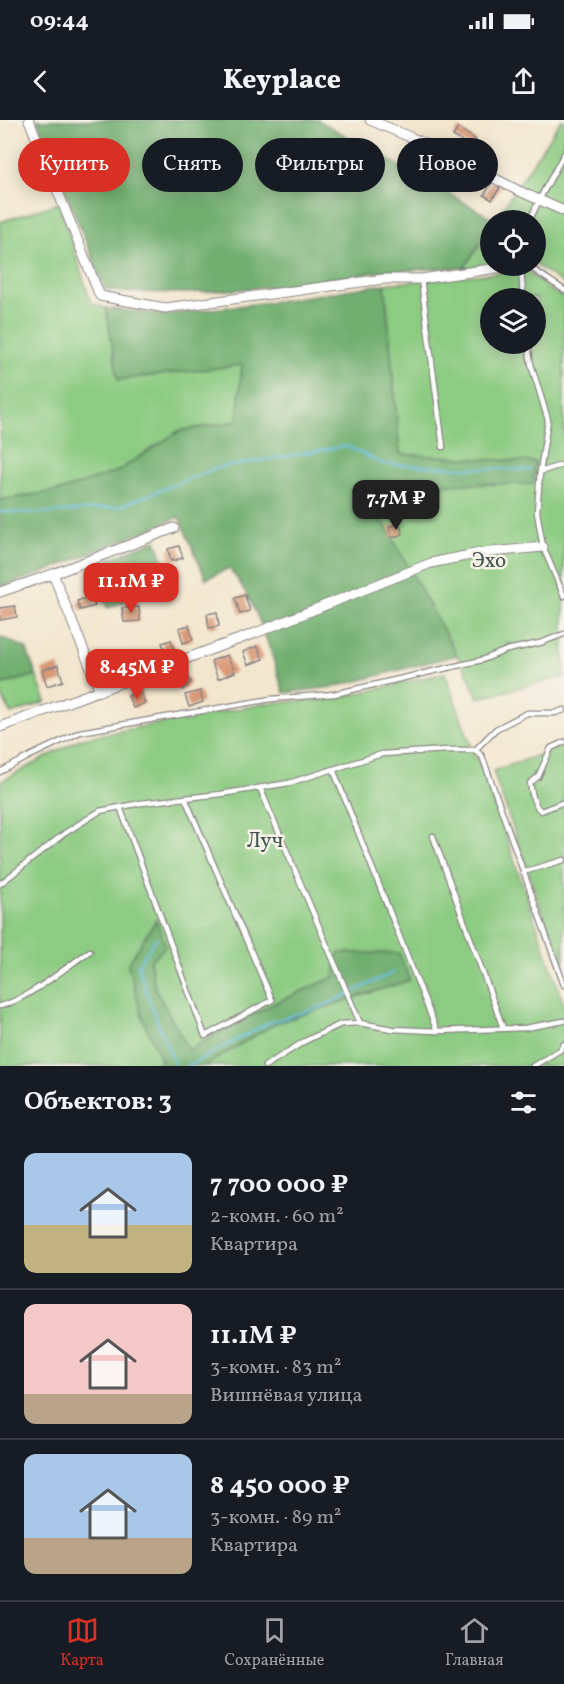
<!DOCTYPE html>
<html lang="ru">
<meta charset="utf-8">
<style>
:root{--surface:#171b24;--page:#242831;--text:#f1f3f6;--muted:#9ea1a6;--line:#363941;--accent:#d93025}
body{margin:0;font-family:Vollkorn,serif;background:var(--page);color:var(--text);height:100vh;display:flex;flex-direction:column;font-size:22px;white-space:nowrap}
*{box-sizing:border-box;margin:0}
p{font-size:20px;color:var(--muted)}
.icon{flex:none;width:33px;height:33px;fill:none;stroke:currentColor;stroke-width:2;stroke-linecap:round;stroke-linejoin:round}
.map{position:relative;height:946px;overflow:hidden}
.sheet{display:flex;flex-direction:column;background:var(--surface);flex:1}
.sheet>*{flex:none}
.top-card{position:absolute;left:18px;top:18px;width:528px;height:54px;display:flex;gap:12px}
.controls{position:absolute;left:480px;top:90px;display:grid;gap:12px}
.controls a{display:grid;place-items:center;width:66px;height:66px;border-radius:50%;background:var(--surface);box-shadow:0 3px 15px #0003;font-size:30px}
.price{position:absolute;translate:-50% -51px;padding:0 14px;border-radius:12px;background:var(--accent);color:#fff;font-size:20px;line-height:39px;filter:drop-shadow(0 2px 3px #0008)}
.price::after{content:'';position:absolute;left:50%;top:36px;width:18px;height:14px;margin-left:-9px;background:inherit;clip-path:polygon(0 0,100% 0,50% 100%)}
.price.on{background:#222;color:#fff}
ul{padding:0;list-style:none}
li{display:flex;align-items:center;gap:18px;height:150px;padding:0 24px}
li+li{border-top:2px solid var(--line)}
li span{display:grid;place-items:center;flex:none;width:168px;height:120px;border-radius:12px;color:#555}
li>.icon{margin-inline-start:auto}
span .icon{width:72px;height:72px;fill:#fffc;stroke-width:1}
li b{font-size:26px}
h2{display:flex;justify-content:space-between;align-items:center;height:72px;padding:0 24px;font-size:26px}
.chip{padding:0 21px;border-radius:27px;background:var(--surface);box-shadow:0 3px 15px #0003;font-size:21px;line-height:54px}
.chip.on{background:var(--accent);color:#fff}
.status{display:flex;justify-content:space-between;align-items:center;height:42px;padding:0 30px;background:var(--surface);direction:ltr}
.status svg{height:16px;fill:currentColor}
header{display:flex;justify-content:space-between;align-items:center;height:78px;padding:0 24px;background:var(--surface);font-size:27px;font-weight:800}
.tab-bar{display:flex;justify-content:space-around;align-items:center;height:84px;border-top:2px solid var(--line);background:var(--surface);font-size:16px;color:var(--muted)}
.tab-bar a{display:grid;justify-items:center;gap:3px}
.tab-bar .on{color:var(--accent)}
.map>svg:first-child{display:block}
</style>
<div class="status"><b>09:44</b><svg viewBox="0 0 49 12"><path d="M0 12V9h3v3zM5 12V6h3v6zM10 12V3h3v9zM15 12V0h3v12zM26 1h20v11H26zM47 4h2v5h-2z"/></svg></div>
<header><svg class="icon" aria-label="back" viewBox="0 0 24 24"><path d="M15 5l-7 7 7 7"/></svg>Keyplace<svg class="icon" aria-label="share" viewBox="0 0 24 24"><path d="M12 15V3M7 8l5-5 5 5M5 13v7h14v-7"/></svg></header>
<div class="map">
<svg width="564" height="946" viewBox="0 0 564 946">
<rect width="100%" height="100%" fill="#f7f3e8"/>
<filter id="ink" filterUnits="userSpaceOnUse"><feTurbulence type="fractalNoise" baseFrequency=".0167" numOctaves="2"/><feDisplacementMap in="SourceGraphic" scale="12" xChannelSelector="R" yChannelSelector="G"/><feConvolveMatrix kernelMatrix="1 2 1 2 8 2 1 2 1" color-interpolation-filters="sRGB"/></filter>
<filter id="wash" filterUnits="userSpaceOnUse"><feTurbulence type="fractalNoise" baseFrequency=".008" numOctaves="4" result="noise"/><feDisplacementMap in="SourceGraphic" scale="24" xChannelSelector="R" yChannelSelector="G"/><feGaussianBlur stdDeviation="1.35" result="paint"/><feColorMatrix in="noise" values="0 0 0 0 0 0 0 0 0 0 0 0 0 0 0 0 0 1.4 0 .05"/><feComposite in="paint" operator="in"/></filter>
<g filter="url(#wash)">
<rect width="100%" height="100%" fill="#f3e6ce"/>
<g fill="#8ccb82" stroke="#57765e" stroke-width="1.5" fill-rule="evenodd">
<path d="M 561,0 L 564,0 L 564,164 L 536,145 L 536,100 L 495,100 Z"/>
<path d="M 59,83 L 91,183 L 106,188 L 118,260 L 242,245 L 237,301 L 179,311 L 118,351 L 63,370 L 0,380 L 0,102 Z"/>
<path d="M 490,108 L 490,145 L 464,148 Z"/>
<path d="M 527,150 L 548,169 L 564,178 L 564,557 L 478,578 L 468,555 L 363,365 L 533,364 L 535,343 L 400,335 L 385,164 ZM 490,178 L 536,178 L 536,224 L 490,224 Z"/>
<path d="M 445,553 L 475,636 L 480,642 L 564,885 L 564,946 L 204,946 L 276,903 L 410,860 L 334,857 L 273,884 L 189,930 L 155,869 L 150,840 L 128,844 L 143,899 L 162,942 L 151,946 L 0,946 L 0,662 L 82,618 L 269,583 L 334,579 Z"/>
<path d="M 36,555 L 46,582 L 11,594 L 0,572 L 0,565 Z"/>
<path d="M 564,626 L 564,854 L 493,651 Z"/>
</g>
<g fill="#71af70" stroke="#4a6856" stroke-width="1.5">
<path d="M 37,0 L 318,0 L 495,100 L 490,100 L 490,108 L 464,148 L 442,148 L 378,152 L 283,166 L 188,173 L 122,172 L 105,169 Z"/>
<path d="M 385,164 L 400,334 L 535,342 L 533,364 L 363,365 L 457,535 L 334,567 L 284,573 C 270,530 258,483 229,448 L 206,459 L 179,397 L 45,452 L 0,467 L 0,380 L 63,370 L 118,351 L 179,311 L 237,301 L 242,245 L 118,260 L 106,188 L 163,195 L 270,182 Z"/>
<path d="M 156,420 L 171,462 L 108,488 L 92,446 Z"/>
<path d="M 0,517 L 26,528 L 36,555 L 0,565 Z"/>
<path d="M 156,800 L 166,826 L 150,841 L 155,869 L 189,930 L 273,884 L 334,857 L 338,833 L 399,833 L 410,860 L 276,903 L 204,946 L 151,946 L 162,941 L 143,899 L 128,844 Z"/>
</g>
<g fill="none" stroke-linecap="round" stroke-linejoin="round">
<g stroke="#63bde1" stroke-width="2">
<path d="M 0,392 L 50,393 L 118,387 L 217,348 L 347,326 L 383,344 L 464,348 L 531,350"/>
<path d="M 157,817 L 138,845 C 148,880 161,913 176,946"/>
<path d="M 188,946 L 268,903 L 324,886 L 394,852"/>
</g>
</g>
<g id="blocks">
<g fill="#d99775">
<path d="M 458,8 L 476,20 L 471,27 L 453,16 Z"/>
<path d="M 493,61 L 501,66 L 492,80 L 484,75 Z"/>
<path d="M 399,403 L 403,414 L 392,418 L 389,407 Z"/>
<path d="M 179,426 L 183,438 L 171,441 L 168,429 Z"/>
<path d="M 245,475 L 250,491 L 240,494 L 235,478 Z"/>
<path d="M 91,476 L 95,486 L 80,490 L 77,481 Z"/>
<path d="M 15,486 L 17,497 L 0,500 L 0,488 Z"/>
<path d="M 139,487 L 140,501 L 124,502 L 122,488 Z"/>
<path d="M 217,492 L 219,506 L 209,508 L 207,494 Z"/>
<path d="M 189,505 L 193,520 L 183,523 L 179,508 Z"/>
<path d="M 171,520 L 175,530 L 166,533 L 162,523 Z"/>
<path d="M 257,526 L 263,539 L 248,545 L 243,532 Z"/>
<path d="M 227,535 L 235,552 L 218,559 L 211,541 Z"/>
<path d="M 58,545 L 63,561 L 47,566 L 42,550 Z"/>
<path d="M 180,551 L 191,562 L 183,570 L 172,559 Z"/>
<path d="M 162,552 L 166,559 L 152,566 L 149,559 Z"/>
<path d="M 140,571 L 145,583 L 133,588 L 128,576 Z"/>
<path d="M 200,571 L 203,582 L 189,587 L 185,575 Z"/>
</g>
</g>
</g>
<g filter="url(#ink)">
<use href="#blocks" fill-opacity="0" stroke="#8a8484" stroke-width="1.5"/>
<g fill="none" stroke-linecap="round" stroke-linejoin="round">
<g stroke="#8a8484" stroke-width="7">
<g id="service">
<path d="M 530,100 L 539,80 L 564,34"/>
<path d="M 521,146 L 523,178"/>
<path d="M 528,146 L 564,170"/>
<path d="M 421,159 L 443,327"/>
<path d="M 528,224 L 531,244 L 548,300 L 540,352 L 564,344"/>
<path d="M 540,352 L 537,392 L 543,427 L 564,476"/>
<path d="M 564,622 L 551,628 L 538,657 L 530,663 C 532,673 533,685 541,691 L 564,682"/>
<path d="M 475,630 L 496,609 L 527,593 L 555,593 L 564,590"/>
<path d="M 333,649 L 437,911"/>
<path d="M 0,652 L 30,636 L 80,612 L 271,579 L 334,574 L 482,540 L 507,530 L 540,523 L 564,514"/>
<path d="M 260,668 L 360,903"/>
<path d="M 120,687 L 205,916 L 272,880 L 185,678"/>
<path d="M 433,716 L 503,908"/>
<path d="M 523,752 L 564,740"/>
<path d="M 0,764 L 65,713 L 100,691 L 141,683 L 221,674 L 289,663 L 382,634 L 448,630 L 475,630 L 482,636 L 564,865"/>
<path d="M 0,886 C 27,880 66,847 90,831"/>
<path d="M 265,946 L 305,921 L 341,904 L 360,903 L 392,909 L 437,911 L 525,908 L 564,901"/>
<path d="M 533,946 L 560,930 L 564,924"/>
</g>
</g>
<g stroke="#8a8484" stroke-width="11">
<g id="minor">
<path d="M 29,0 L 100,176 L 165,188 L 384,159 L 421,159 L 511,146"/>
<path d="M 370,0 L 438,29 L 517,70 L 564,91"/>
<path d="M 53,454 L 100,571"/>
<path d="M 0,472 L 53,454 L 174,408"/>
<path d="M 0,607 L 253,514 L 431,443 L 480,433 L 543,427"/>
</g>
</g>
<use href="#service" stroke="#fff" stroke-width="4.5"/>
<use href="#minor" stroke="#fff" stroke-width="9"/>
</g>
</g>
<g text-anchor="middle" stroke-width="5" stroke-linejoin="round" paint-order="stroke">
<g font-size="21" fill="#425550" stroke="#f7f3e8">
<text x="489" y="447">Эхо</text>
<text x="265" y="727">Луч</text>
</g>
</g>
</svg>
<div class="controls">
<a><svg class="icon" aria-label="locate" viewBox="0 0 24 24"><circle cx="12" cy="12" r="6"/><path d="M12 2v4M12 18v4M2 12h4M18 12h4"/></svg></a>
<a><svg class="icon" aria-label="layers" viewBox="0 0 24 24"><path d="M12 4l9 5-9 5-9-5zM3 14l9 5 9-5"/></svg></a>
</div>
<b class="price on" style="left:396px;top:411px">7.7M ₽</b>
<b class="price" style="left:131px;top:494px">11.1M ₽</b>
<b class="price" style="left:137px;top:580px">8.45M ₽</b>
<div class="top-card">
<a class="chip on">Купить</a>
<a class="chip">Снять</a>
<a class="chip">Фильтры</a>
<a class="chip">Новое</a>
</div>
</div>
<section class="sheet">
<h2>Объектов: 3<svg class="icon" aria-label="filters" viewBox="0 0 24 24"><path d="M4 7h16M4 17h16"/><circle cx="9" cy="7" r="2"/><circle cx="15" cy="17" r="2"/></svg></h2>
<ul>
<li><span style="background:linear-gradient(#a9c7e8 60%,#c2b280 0)"><svg class="icon" aria-label="home" viewBox="0 0 24 24"><path d="M3 11l9-7 9 7M6 9v11h12V9"/></svg></span><div><b>7 700 000 ₽</b><p>2-комн. · 60 m²</p><p>Квартира</p></div></li>
<li><span style="background:linear-gradient(#f6c9c9 75%,#b9a48a 0)"><svg class="icon" aria-label="home" viewBox="0 0 24 24"><path d="M3 11l9-7 9 7M6 9v11h12V9"/></svg></span><div><b>11.1M ₽</b><p>3-комн. · 83 m²</p><p>Вишнёвая улица</p></div></li>
<li><span style="background:linear-gradient(#a9c7e8 70%,#b9a48a 0)"><svg class="icon" aria-label="home" viewBox="0 0 24 24"><path d="M3 11l9-7 9 7M6 9v11h12V9"/></svg></span><div><b>8 450 000 ₽</b><p>3-комн. · 89 m²</p><p>Квартира</p></div></li>
</ul>
</section>
<nav class="tab-bar">
<a class="on"><svg class="icon" aria-label="map" viewBox="0 0 24 24"><path d="M3 6l6-2 6 2 6-2v14l-6 2-6-2-6 2zM9 4v14M15 6v14"/></svg>Карта</a>
<a><svg class="icon" aria-label="saved" viewBox="0 0 24 24"><path d="M7 4h10v16l-5-4-5 4z"/></svg>Сохранённые</a>
<a><svg class="icon" aria-label="home" viewBox="0 0 24 24"><path d="M3 11l9-7 9 7M6 9v11h12V9"/></svg>Главная</a>
</nav>
